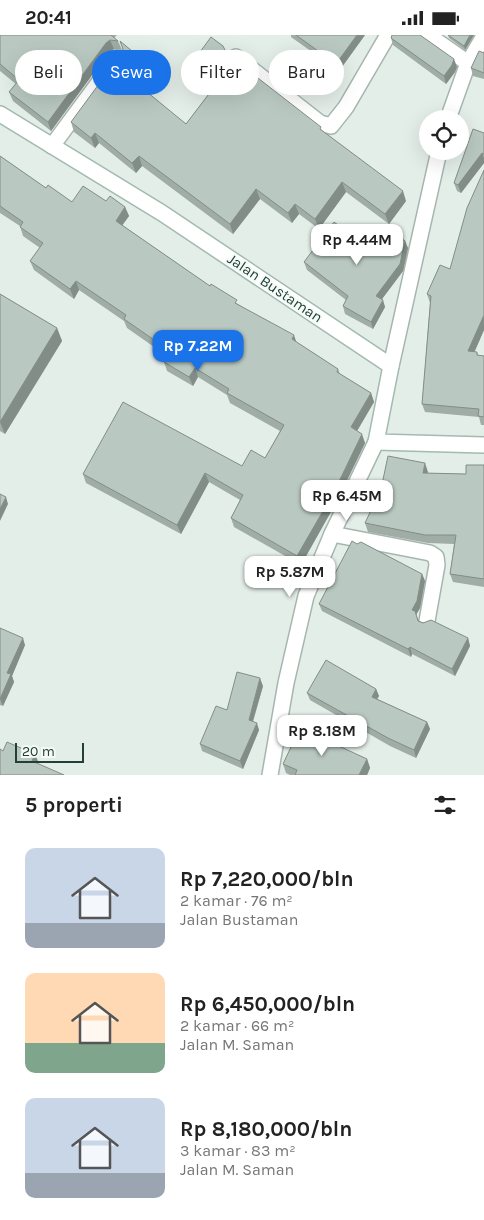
<!DOCTYPE html>
<html lang="id">
<meta charset="utf-8">
<style>
:root{--surface:#fff;--page:#f6f6f6;--text:#222;--muted:#767676;--accent:#1a73e8}
body{margin:0;font-family:Karla,sans-serif;background:var(--page);color:var(--text);height:100vh;display:flex;flex-direction:column;font-size:19px;white-space:nowrap}
*{box-sizing:border-box;margin:0}
p{font-size:16px;color:var(--muted)}
.icon{flex:none;width:28px;height:28px;fill:none;stroke:currentColor;stroke-width:2;stroke-linecap:round;stroke-linejoin:round}
.map{position:relative;height:740px;overflow:hidden}
.details{display:flex;flex-direction:column;background:var(--surface);flex:1}
.details>*{flex:none}
.banner{position:absolute;left:15px;top:15px;width:455px;height:45px;display:flex;gap:10px}
.tools{position:absolute;left:419px;top:75px;display:grid;gap:10px}
.tools a{display:grid;place-items:center;width:50px;height:50px;border-radius:50%;background:var(--surface);box-shadow:0 5px 20px #0002;font-size:25px}
.scale{position:absolute;left:15px;bottom:12px;width:69px;box-sizing:border-box;padding-left:5px;border:2px solid #224036;border-top:0;font-size:14px;line-height:18px;white-space:nowrap;color:#224036;-webkit-text-stroke:4px #f4faf7;paint-order:stroke}
.price{position:absolute;translate:-50% -42px;padding:0 11px;border-radius:10px;background:#fff;color:#222;font-size:16px;line-height:32px;filter:drop-shadow(0 1px 2px #0008)}
.price::after{content:'';position:absolute;left:50%;top:30px;width:15px;height:11px;margin-left:-8px;background:inherit;clip-path:polygon(0 0,100% 0,50% 100%)}
.price.current{background:var(--accent);color:#fff}
ul{padding:0;list-style:none}
li{display:flex;align-items:center;gap:15px;height:125px;padding:0 25px}
li span{display:grid;place-items:center;flex:none;width:140px;height:100px;border-radius:10px;color:#555}
li>.icon{margin-inline-start:auto}
span .icon{width:60px;height:60px;fill:#fffc;stroke-width:1}
li b{font-size:21px}
h2{display:flex;justify-content:space-between;align-items:center;height:60px;padding:0 25px;font-size:21px}
.tag{padding:0 18px;border-radius:22px;background:var(--surface);box-shadow:0 5px 20px #0002;font-size:18px;line-height:45px}
.tag.current{background:var(--accent);color:#fff}
.status{display:flex;justify-content:space-between;align-items:center;height:35px;padding:0 25px;background:var(--surface);direction:ltr}
.status svg{height:14px;fill:currentColor}
.map>svg:first-child{display:block}
</style>
<div class="status"><b>20:41</b><svg viewBox="0 0 49 12"><path d="M0 12V9h3v3zM5 12V6h3v6zM10 12V3h3v9zM15 12V0h3v12zM26 1h20v11H26zM47 4h2v5h-2z"/></svg></div>
<div class="map">
<svg width="484" height="740" viewBox="0 0 484 740">
<rect width="100%" height="100%" fill="#e4eee8"/>
<g fill="none" stroke-linecap="round" stroke-linejoin="round">
<g stroke="#a6b6af" stroke-width="18">
<g id="minor">
<path d="M 428,0 L 468,28"/>
<path d="M 236,22 L 320,88 L 331,91 L 346,72 L 388,0"/>
<path d="M 448,84 L 468,28 L 484,1"/>
<path d="M 52,111 L 117,23"/>
<path d="M 391,331 L 439,116"/>
<path d="M 332,499 L 430,518 L 436,522 L 437,530 L 427,586"/>
</g>
</g>
<g stroke="#a6b6af" stroke-width="18">
<path id="tertiary" d="M 270,740 L 286,648 L 306,561 L 332,499 L 376,407"/>
</g>
<g stroke="#a2baaf" stroke-width="18">
<path id="secondary" d="M 0,79 L 162,178 L 391,331 L 376,407 L 484,410"/>
</g>
<use href="#minor" stroke="#fff" stroke-width="15"/>
<use href="#tertiary" stroke="#fff" stroke-width="15"/>
<use href="#secondary" stroke="#fff" stroke-width="15"/>
</g>
<g fill="#9fada6">
<path d="M 0,0 L 117,0 L 114,3 L 118,6 L 122,15 L 114,14 L 109,17 L 51,96 L 13,66 L 9,57 L 16,49 L 0,36 Z"/>
<path d="M 291,0 L 365,0 L 339,36 L 291,2 Z"/>
<path d="M 448,0 L 474,0 L 465,15 L 449,3 Z"/>
<path d="M 391,3 L 457,32 L 455,37 L 446,49 L 393,10 Z"/>
<path d="M 484,18 L 484,44 L 473,41 L 471,33 Z"/>
<path d="M 227,19 L 323,96 L 406,166 L 389,189 L 346,157 L 319,194 L 299,179 L 292,188 L 260,164 L 233,199 L 142,131 L 136,138 L 99,108 L 95,113 L 74,97 L 71,87 L 154,41 L 143,54 L 186,89 L 211,56 L 192,42 L 189,32 Z"/>
<path d="M 484,98 L 484,128 L 461,158 L 457,156 L 454,148 Z"/>
<path d="M 0,121 L 46,153 L 72,167 L 106,166 L 125,172 L 129,181 L 122,190 L 210,251 L 338,334 L 340,339 L 371,358 L 374,367 L 357,396 L 365,408 L 337,466 L 301,530 L 234,492 L 231,483 L 240,465 L 209,447 L 181,499 L 86,448 L 83,439 L 242,431 L 265,423 L 280,396 L 230,368 L 227,360 L 198,342 L 193,351 L 167,336 L 164,327 L 167,321 L 127,293 L 124,286 L 79,255 L 74,264 L 34,235 L 30,226 L 40,213 L 23,201 L 20,191 L 0,178 Z"/>
<path d="M 484,135 L 484,295 L 474,317 L 477,317 L 478,320 L 484,321 L 484,390 L 481,390 L 479,382 L 425,377 L 422,369 L 430,268 L 427,259 L 450,234 Z"/>
<path d="M 405,206 L 408,213 L 403,236 L 382,264 L 385,272 L 373,294 L 345,279 L 343,271 L 346,265 L 307,235 L 304,227 Z"/>
<path d="M 0,259 L 57,293 L 62,306 L 5,399 L 0,396 Z"/>
<path d="M 484,430 L 484,552 L 453,547 L 450,539 L 454,509 L 428,508 L 368,497 L 365,488 L 428,437 L 427,438 L 466,439 Z"/>
<path d="M 422,539 L 425,546 L 420,573 L 416,580 L 419,586 L 468,603 L 470,611 L 455,641 L 412,619 L 411,622 L 322,576 L 319,569 Z"/>
<path d="M 0,593 L 25,610 L 12,641 L 14,647 L 3,671 L 0,670 Z"/>
<path d="M 263,651 L 253,687 L 259,695 L 243,734 L 202,716 L 200,709 L 227,675 Z"/>
<path d="M 376,654 L 379,661 L 377,664 L 427,687 L 430,694 L 416,723 L 390,711 L 310,665 L 307,658 Z"/>
<path d="M 367,724 L 370,733 L 367,740 L 290,740 L 286,738 L 283,729 Z"/>
</g>
<g fill="#828d87">
<path d="M 357,0 L 365,0 L 339,36 L 336,29 Z"/>
<path d="M 470,0 L 474,0 L 465,15 L 464,11 Z"/>
<path d="M 110,5 L 114,14 L 109,17 L 51,96 L 48,87 L 106,8 Z"/>
<path d="M 454,24 L 457,32 L 455,37 L 446,49 L 444,41 Z"/>
<path d="M 150,31 L 154,41 L 140,58 L 136,48 Z"/>
<path d="M 95,98 L 99,108 L 95,113 L 91,103 Z"/>
<path d="M 482,118 L 484,123 L 484,128 L 461,158 L 458,150 Z"/>
<path d="M 139,121 L 142,131 L 136,138 L 132,128 Z"/>
<path d="M 342,147 L 346,157 L 319,194 L 315,184 Z"/>
<path d="M 256,154 L 260,164 L 233,199 L 230,189 Z"/>
<path d="M 403,156 L 406,166 L 389,189 L 385,179 Z"/>
<path d="M 295,169 L 299,179 L 292,188 L 288,178 Z"/>
<path d="M 125,172 L 129,181 L 119,195 L 116,186 Z"/>
<path d="M 405,206 L 408,213 L 403,236 L 379,268 L 376,261 Z"/>
<path d="M 76,246 L 79,255 L 74,264 L 70,254 Z"/>
<path d="M 383,265 L 385,272 L 373,294 L 371,287 Z"/>
<path d="M 484,280 L 484,295 L 471,325 L 468,316 Z"/>
<path d="M 57,293 L 62,306 L 5,399 L 0,387 Z"/>
<path d="M 294,300 L 297,309 L 292,304 Z"/>
<path d="M 195,333 L 198,342 L 193,351 L 189,342 Z"/>
<path d="M 371,358 L 374,367 L 354,401 L 351,392 Z"/>
<path d="M 362,399 L 365,408 L 337,466 L 301,530 L 297,521 Z"/>
<path d="M 425,428 L 428,437 L 426,446 L 423,438 Z"/>
<path d="M 205,438 L 209,447 L 181,499 L 177,490 Z"/>
<path d="M 6,462 L 8,469 L 0,486 L 0,474 Z"/>
<path d="M 422,539 L 425,546 L 420,573 L 416,580 L 412,575 Z"/>
<path d="M 23,603 L 25,610 L 12,641 L 14,647 L 3,671 L 0,664 L 7,638 Z"/>
<path d="M 468,603 L 470,611 L 455,641 L 452,634 Z"/>
<path d="M 410,612 L 412,619 L 411,622 L 408,614 Z"/>
<path d="M 260,643 L 263,651 L 251,692 L 249,685 Z"/>
<path d="M 376,654 L 379,661 L 374,669 L 372,662 Z"/>
<path d="M 427,687 L 430,694 L 416,723 L 414,715 Z"/>
<path d="M 257,688 L 259,695 L 243,734 L 240,726 Z"/>
<path d="M 35,719 L 38,726 L 34,733 L 32,726 Z"/>
<path d="M 367,724 L 370,733 L 367,740 L 359,740 Z"/>
</g>
<g fill="#b9c9c1" stroke="#828d87">
<path d="M 0,0 L 111,0 L 118,6 L 110,5 L 106,8 L 48,87 L 9,57 L 19,45 L 0,29 Z"/>
<path d="M 296,0 L 357,0 L 336,29 Z"/>
<path d="M 392,0 L 420,0 L 454,24 L 452,30 L 444,41 L 391,3 Z"/>
<path d="M 448,0 L 470,0 L 464,11 Z"/>
<path d="M 211,2 L 223,11 L 227,19 L 321,92 L 320,94 L 403,156 L 385,179 L 342,147 L 315,184 L 295,169 L 288,178 L 256,154 L 230,189 L 139,121 L 132,128 L 95,98 L 91,103 L 71,87 L 121,19 L 123,14 L 120,6 L 150,31 L 136,48 L 186,89 L 215,51 L 189,32 Z"/>
<path d="M 479,16 L 484,18 L 484,38 L 471,33 Z"/>
<path d="M 473,94 L 484,98 L 484,119 L 482,118 L 458,150 L 454,148 Z"/>
<path d="M 0,121 L 46,153 L 48,150 L 72,167 L 83,151 L 106,166 L 110,161 L 125,172 L 116,186 L 210,251 L 211,249 L 237,265 L 235,268 L 294,300 L 292,304 L 338,334 L 337,337 L 371,358 L 351,392 L 362,399 L 334,457 L 297,521 L 231,483 L 243,460 L 205,438 L 177,490 L 83,439 L 123,367 L 242,431 L 251,415 L 265,423 L 284,390 L 227,358 L 229,354 L 195,333 L 189,342 L 164,327 L 170,316 L 124,284 L 126,280 L 76,246 L 70,254 L 30,226 L 43,208 L 20,192 L 23,187 L 0,171 Z"/>
<path d="M 484,135 L 484,280 L 468,316 L 477,317 L 477,320 L 484,321 L 484,382 L 478,381 L 479,374 L 422,369 L 431,261 L 427,259 L 440,230 L 450,234 L 467,173 Z"/>
<path d="M 334,187 L 369,213 L 386,192 L 405,206 L 400,229 L 376,261 L 383,265 L 371,287 L 343,271 L 348,261 L 304,227 Z"/>
<path d="M 0,259 L 57,293 L 0,387 Z"/>
<path d="M 388,421 L 425,428 L 423,438 L 466,439 L 466,430 L 484,430 L 484,544 L 450,539 L 456,500 L 425,500 L 365,488 L 381,454 Z"/>
<path d="M 0,459 L 6,462 L 0,474 Z"/>
<path d="M 352,506 L 357,509 L 361,507 L 422,539 L 417,566 L 412,575 L 415,576 L 418,586 L 423,588 L 431,585 L 468,603 L 452,634 L 410,612 L 408,614 L 319,569 Z"/>
<path d="M 0,593 L 23,603 L 7,638 L 11,639 L 0,664 Z"/>
<path d="M 326,625 L 376,654 L 372,662 L 427,687 L 414,715 L 388,703 L 307,658 Z"/>
<path d="M 237,637 L 260,643 L 249,685 L 257,688 L 240,726 L 200,709 L 216,671 L 227,675 Z"/>
<path d="M 300,693 L 367,724 L 359,740 L 295,740 L 297,735 L 283,729 Z"/>
<path d="M 7,707 L 35,719 L 32,726 L 64,740 L 0,740 L 0,714 L 3,716 Z"/>
</g>
<g text-anchor="middle" stroke-width="4" stroke-linejoin="round" paint-order="stroke">
<g font-size="15" fill="#224036" stroke="#f4faf7">
<text transform="translate(275 253) rotate(34)" y="5">Jalan Bustaman</text>
</g>
</g>
</svg>
<div class="tools">
<a><svg class="icon" aria-label="locate" viewBox="0 0 24 24"><circle cx="12" cy="12" r="6"/><path d="M12 2v4M12 18v4M2 12h4M18 12h4"/></svg></a>
</div>
<div class="scale">20 m</div>
<b class="price" style="left:357px;top:231px">Rp 4.44M</b>
<b class="price current" style="left:198px;top:337px">Rp 7.22M</b>
<b class="price" style="left:347px;top:487px">Rp 6.45M</b>
<b class="price" style="left:290px;top:563px">Rp 5.87M</b>
<b class="price" style="left:322px;top:722px">Rp 8.18M</b>
<div class="banner">
<a class="tag">Beli</a>
<a class="tag current">Sewa</a>
<a class="tag">Filter</a>
<a class="tag">Baru</a>
</div>
</div>
<section class="details">
<h2>5 properti<svg class="icon" aria-label="filters" viewBox="0 0 24 24"><path d="M4 7h16M4 17h16"/><circle cx="9" cy="7" r="2"/><circle cx="15" cy="17" r="2"/></svg></h2>
<ul>
<li><span style="background:linear-gradient(#c9d6e8 75%,#9aa5b1 0)"><svg class="icon" aria-label="home" viewBox="0 0 24 24"><path d="M3 11l9-7 9 7M6 9v11h12V9"/></svg></span><div><b>Rp 7,220,000/bln</b><p>2 kamar · 76 m²</p><p>Jalan Bustaman</p></div></li>
<li><span style="background:linear-gradient(#ffd9b3 70%,#7fa58c 0)"><svg class="icon" aria-label="home" viewBox="0 0 24 24"><path d="M3 11l9-7 9 7M6 9v11h12V9"/></svg></span><div><b>Rp 6,450,000/bln</b><p>2 kamar · 66 m²</p><p>Jalan M. Saman</p></div></li>
<li><span style="background:linear-gradient(#c9d6e8 75%,#9aa5b1 0)"><svg class="icon" aria-label="home" viewBox="0 0 24 24"><path d="M3 11l9-7 9 7M6 9v11h12V9"/></svg></span><div><b>Rp 8,180,000/bln</b><p>3 kamar · 83 m²</p><p>Jalan M. Saman</p></div></li>
</ul>
</section>
